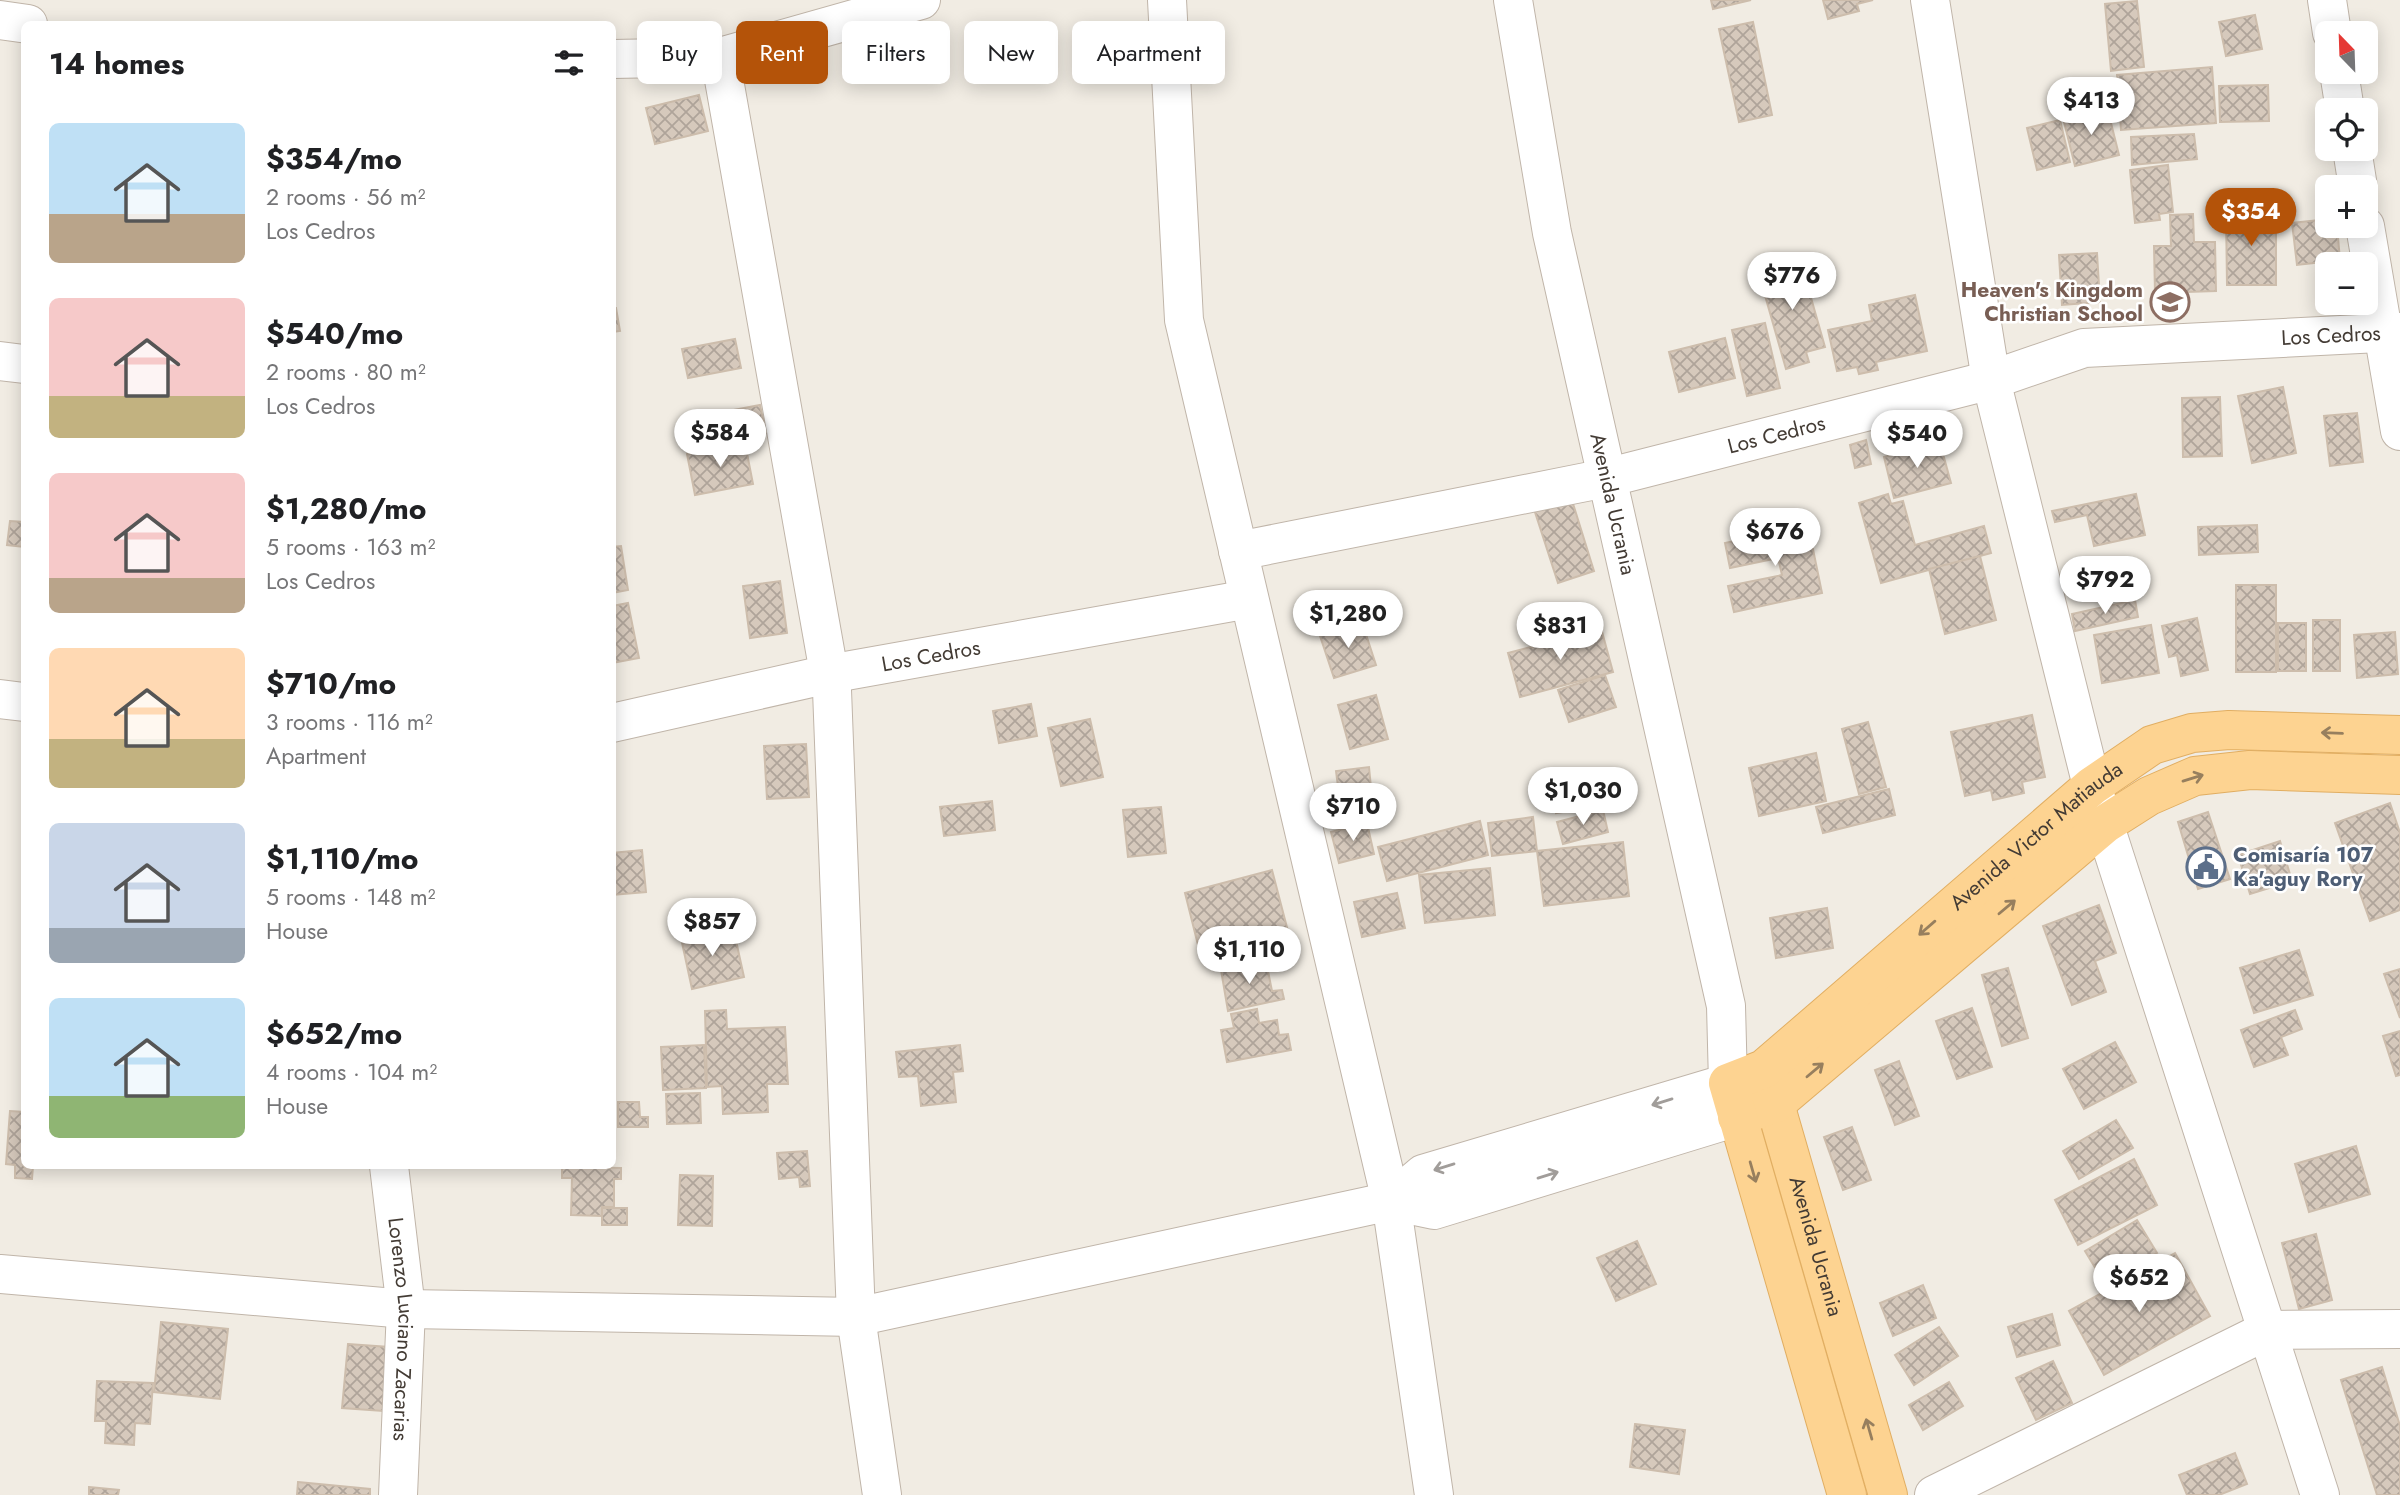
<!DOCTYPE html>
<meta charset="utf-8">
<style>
:root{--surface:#fff;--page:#f2f2f2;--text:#202124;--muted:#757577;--accent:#b45309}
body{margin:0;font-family:Jost,sans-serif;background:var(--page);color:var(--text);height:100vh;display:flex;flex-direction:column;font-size:26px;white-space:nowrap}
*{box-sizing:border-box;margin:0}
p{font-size:23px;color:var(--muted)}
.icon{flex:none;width:38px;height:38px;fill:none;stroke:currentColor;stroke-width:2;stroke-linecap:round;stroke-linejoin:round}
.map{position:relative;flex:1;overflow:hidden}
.sheet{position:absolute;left:21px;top:21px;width:595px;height:1148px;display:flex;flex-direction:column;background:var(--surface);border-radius:10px;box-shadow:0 4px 18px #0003}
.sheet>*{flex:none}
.top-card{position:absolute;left:637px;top:21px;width:665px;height:63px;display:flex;gap:14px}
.needle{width:46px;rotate:337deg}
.tools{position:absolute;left:2315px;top:21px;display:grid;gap:14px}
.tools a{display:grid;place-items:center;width:63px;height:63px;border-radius:10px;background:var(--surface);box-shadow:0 4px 18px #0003;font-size:35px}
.price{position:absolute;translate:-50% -60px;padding:0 16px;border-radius:24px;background:#fff;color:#222;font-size:23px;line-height:46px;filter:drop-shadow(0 2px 4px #0008)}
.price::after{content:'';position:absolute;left:50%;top:42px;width:21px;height:16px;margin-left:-10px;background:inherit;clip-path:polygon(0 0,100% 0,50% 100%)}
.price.selected{background:var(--accent);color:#fff}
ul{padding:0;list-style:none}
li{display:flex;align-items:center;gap:21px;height:175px;padding:0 28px}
li span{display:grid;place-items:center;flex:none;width:196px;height:140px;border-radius:10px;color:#555}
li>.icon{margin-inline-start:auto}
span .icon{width:84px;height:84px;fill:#fffc;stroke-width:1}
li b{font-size:30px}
h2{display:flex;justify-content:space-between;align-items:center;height:84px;padding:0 28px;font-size:30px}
.pill{padding:0 24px;border-radius:10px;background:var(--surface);box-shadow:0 4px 18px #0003;font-size:24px;line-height:63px}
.pill.selected{background:var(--accent);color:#fff}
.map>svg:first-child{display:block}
</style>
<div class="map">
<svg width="2400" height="1495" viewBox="0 0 2400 1495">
<defs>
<pattern id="building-cross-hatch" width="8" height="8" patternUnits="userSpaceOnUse" patternTransform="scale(1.75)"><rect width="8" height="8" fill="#d6c9bc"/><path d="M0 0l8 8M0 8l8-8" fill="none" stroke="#afa49a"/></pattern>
</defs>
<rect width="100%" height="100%" fill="#f1ece3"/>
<g fill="url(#building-cross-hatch)" stroke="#cdbdac" stroke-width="2">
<path d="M 1711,0 L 1751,0 L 1713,9 Z"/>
<path d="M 1823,0 L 1873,0 L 1857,4 L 1859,11 L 1828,19 Z"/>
<path d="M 2137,1 L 2144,67 L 2111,71 L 2105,4 Z"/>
<path d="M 2255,15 L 2262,49 L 2226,56 L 2219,22 Z"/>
<path d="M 1753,22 L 1772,115 L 1739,122 L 1719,29 Z"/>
<path d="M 2212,67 L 2216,123 L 2121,130 L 2117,75 Z"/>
<path d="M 2268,85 L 2269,121 L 2220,122 L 2219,86 Z"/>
<path d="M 699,95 L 708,131 L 655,144 L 646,108 Z"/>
<path d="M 2107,107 L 2119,155 L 2075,166 L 2063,118 Z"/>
<path d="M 2060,120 L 2070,162 L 2037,170 L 2027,128 Z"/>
<path d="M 2194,134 L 2197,159 L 2132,165 L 2131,137 Z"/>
<path d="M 2168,165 L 2173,212 L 2159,214 L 2160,220 L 2135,223 L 2130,170 Z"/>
<path d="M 2226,212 L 2276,212 L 2276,285 L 2227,285 Z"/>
<path d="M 2193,214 L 2194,242 L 2215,242 L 2216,291 L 2155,293 L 2154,246 L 2171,246 L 2170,215 Z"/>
<path d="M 2328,219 L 2328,226 L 2337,226 L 2340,260 L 2297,265 L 2292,223 Z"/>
<path d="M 2097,253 L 2100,302 L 2062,305 L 2059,255 Z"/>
<path d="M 1800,259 L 1825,347 L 1806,352 L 1809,362 L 1786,369 L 1758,271 Z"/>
<path d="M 2322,270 L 2328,270 L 2328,303 L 2347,303 L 2347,306 L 2325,308 Z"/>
<path d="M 1915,295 L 1927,351 L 1876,362 L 1878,370 L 1859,374 L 1857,367 L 1837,371 L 1828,330 L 1872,321 L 1869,305 Z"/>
<path d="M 612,308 L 616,308 L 620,331 L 612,332 Z"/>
<path d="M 1765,323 L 1780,388 L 1747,396 L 1732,330 Z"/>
<path d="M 1725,338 L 1735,378 L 1679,392 L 1669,352 Z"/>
<path d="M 735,339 L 741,368 L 688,378 L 682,349 Z"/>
<path d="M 2283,387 L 2296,453 L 2252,463 L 2238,396 Z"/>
<path d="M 2220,397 L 2222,456 L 2183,457 L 2182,398 Z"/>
<path d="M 760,405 L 766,433 L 703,446 L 697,417 Z"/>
<path d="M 2357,413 L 2363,462 L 2330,466 L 2324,416 Z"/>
<path d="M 1866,440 L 1871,464 L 1855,468 L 1850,445 Z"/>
<path d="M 745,443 L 753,484 L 695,495 L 687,454 Z"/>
<path d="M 1940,443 L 1951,483 L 1894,498 L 1884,457 Z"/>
<path d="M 1570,494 L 1594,571 L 1558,583 L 1533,506 Z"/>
<path d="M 1888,494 L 1891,504 L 1903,501 L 1915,545 L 1984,526 L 1991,553 L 1881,583 L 1859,503 Z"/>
<path d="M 2136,494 L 2145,535 L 2094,546 L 2087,515 L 2055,522 L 2052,511 Z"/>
<path d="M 10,521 L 24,522 L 24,547 L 7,545 Z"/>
<path d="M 1808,525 L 1822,593 L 1734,612 L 1728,586 L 1782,575 L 1778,558 L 1730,568 L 1725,543 Z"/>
<path d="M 2257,525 L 2258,552 L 2199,555 L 2198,527 Z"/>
<path d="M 621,546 L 628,590 L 612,593 L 612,547 Z"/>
<path d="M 1980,556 L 1996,620 L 1945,634 L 1929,569 Z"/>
<path d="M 780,581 L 787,633 L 750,638 L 743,586 Z"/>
<rect x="2236" y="585" width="40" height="87"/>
<path d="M 2135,600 L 2138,617 L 2075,631 L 2072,614 Z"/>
<path d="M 628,603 L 639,658 L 612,663 L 612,606 Z"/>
<path d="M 2197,618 L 2208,670 L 2181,676 L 2177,655 L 2169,657 L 2162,626 Z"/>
<rect x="2313" y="620" width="27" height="51"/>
<path d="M 1362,622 L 1376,665 L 1334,678 L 1320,636 Z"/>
<rect x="2278" y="623" width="28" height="48"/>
<path d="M 2151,625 L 2159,673 L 2102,683 L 2094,635 Z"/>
<path d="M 1601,628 L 1613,672 L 1520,697 L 1508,653 Z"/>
<path d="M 2395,632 L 2398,674 L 2357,678 L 2354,635 Z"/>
<path d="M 1605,675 L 1616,707 L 1569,722 L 1558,690 Z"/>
<path d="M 1376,695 L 1388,739 L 1350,749 L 1338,705 Z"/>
<path d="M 1031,704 L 1037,736 L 999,743 L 993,711 Z"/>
<path d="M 2032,715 L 2045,777 L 2022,782 L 2024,793 L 1993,800 L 1991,790 L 1965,796 L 1951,732 Z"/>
<path d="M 1090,719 L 1103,777 L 1061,786 L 1048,728 Z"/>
<path d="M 1868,722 L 1886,787 L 1859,794 L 1842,729 Z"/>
<path d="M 806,744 L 809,797 L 767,799 L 764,746 Z"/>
<path d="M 1816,753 L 1826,801 L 1759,816 L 1749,768 Z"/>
<path d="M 1369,767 L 1372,798 L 1340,802 L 1336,771 Z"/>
<path d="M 1597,774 L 1602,806 L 1556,813 L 1551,781 Z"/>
<path d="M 1889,789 L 1895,815 L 1823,833 L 1816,807 Z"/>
<path d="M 992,801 L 995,830 L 944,836 L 940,807 Z"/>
<path d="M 2390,803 L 2400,833 L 2400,910 L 2370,921 L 2335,823 Z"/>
<path d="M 1161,807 L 1166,853 L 1128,857 L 1123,810 Z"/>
<path d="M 1603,810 L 1608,832 L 1563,844 L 1557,822 Z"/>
<path d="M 2208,812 L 2230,879 L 2198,889 L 2178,822 Z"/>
<path d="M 1533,817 L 1537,851 L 1492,856 L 1488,823 Z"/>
<path d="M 1480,821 L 1488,855 L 1387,881 L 1378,847 Z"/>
<path d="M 1367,823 L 1374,854 L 1339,863 L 1331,832 Z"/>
<path d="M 2280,841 L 2292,881 L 2250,894 L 2238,855 Z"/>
<path d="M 1623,842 L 1629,896 L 1544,906 L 1537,851 Z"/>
<path d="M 642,850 L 646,892 L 612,895 L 612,853 Z"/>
<path d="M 1490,868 L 1495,915 L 1425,923 L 1419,875 Z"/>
<path d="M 1272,870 L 1290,939 L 1202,961 L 1185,893 Z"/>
<path d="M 1397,893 L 1405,928 L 1362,937 L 1354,902 Z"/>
<path d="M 2099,905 L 2116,953 L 2095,961 L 2106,992 L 2072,1005 L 2043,926 Z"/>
<path d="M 1827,908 L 1833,948 L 1776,958 L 1770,918 Z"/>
<path d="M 733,927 L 744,977 L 692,989 L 681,938 Z"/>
<path d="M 2299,950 L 2313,995 L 2254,1013 L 2240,968 Z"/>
<path d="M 1266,961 L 1272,991 L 1282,990 L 1284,999 L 1228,1011 L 1221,970 Z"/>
<path d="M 2008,968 L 2028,1038 L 2002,1046 L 1982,975 Z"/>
<path d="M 2400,969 L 2400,1018 L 2384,974 Z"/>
<path d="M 1972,1008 L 1992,1067 L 1957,1079 L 1936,1021 Z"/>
<path d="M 1257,1009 L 1259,1023 L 1277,1020 L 1279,1035 L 1288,1034 L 1291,1050 L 1227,1062 L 1221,1030 L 1234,1028 L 1231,1014 Z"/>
<path d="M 726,1010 L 727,1029 L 785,1027 L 788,1084 L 767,1084 L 768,1112 L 723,1114 L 722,1086 L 707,1087 L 705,1011 Z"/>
<path d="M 2295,1010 L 2302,1029 L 2281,1037 L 2288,1055 L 2254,1067 L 2241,1030 Z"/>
<path d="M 2400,1031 L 2400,1075 L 2396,1076 L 2383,1036 Z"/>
<path d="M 2115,1042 L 2136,1082 L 2084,1109 L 2063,1069 Z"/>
<path d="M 704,1045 L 706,1088 L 663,1090 L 661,1047 Z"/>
<path d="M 960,1045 L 963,1071 L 953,1072 L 956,1102 L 921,1106 L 918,1076 L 899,1077 L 896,1052 Z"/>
<path d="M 1899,1061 L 1919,1116 L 1895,1125 L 1875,1070 Z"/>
<path d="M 700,1093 L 701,1123 L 667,1124 L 666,1094 Z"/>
<path d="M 618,1102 L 639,1102 L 640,1117 L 648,1117 L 648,1127 L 618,1127 Z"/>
<path d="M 10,1111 L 24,1112 L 24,1166 L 37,1166 L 33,1166 L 32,1179 L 15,1178 L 15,1165 L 6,1164 Z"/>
<path d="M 2116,1120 L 2133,1148 L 2079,1179 L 2063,1151 Z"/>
<path d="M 1852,1127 L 1871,1180 L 1843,1190 L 1824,1137 Z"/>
<path d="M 2356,1146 L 2370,1194 L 2309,1212 L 2295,1164 Z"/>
<path d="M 807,1151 L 810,1186 L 800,1187 L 799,1177 L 779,1179 L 777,1153 Z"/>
<path d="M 2134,1159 L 2157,1205 L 2078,1245 L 2055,1200 Z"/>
<path d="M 562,1167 L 621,1168 L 621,1179 L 614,1179 L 614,1207 L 602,1207 L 602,1216 L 571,1215 L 572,1178 L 562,1178 Z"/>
<path d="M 680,1175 L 713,1176 L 712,1226 L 678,1225 Z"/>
<rect x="602" y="1208" width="25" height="17"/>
<path d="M 2137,1220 L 2157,1253 L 2105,1284 L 2085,1251 Z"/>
<path d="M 2316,1234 L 2332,1300 L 2299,1309 L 2282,1243 Z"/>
<path d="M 1637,1241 L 1656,1284 L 1616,1301 L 1597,1258 Z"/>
<path d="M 2175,1253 L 2210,1316 L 2104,1375 L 2069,1311 Z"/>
<path d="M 1923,1285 L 1936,1318 L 1893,1336 L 1880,1303 Z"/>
<path d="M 2052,1314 L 2060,1345 L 2017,1357 L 2008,1327 Z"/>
<path d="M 161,1322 L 228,1329 L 220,1399 L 154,1392 Z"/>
<path d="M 1939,1327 L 1958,1356 L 1914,1385 L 1895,1355 Z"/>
<path d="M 348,1344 L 389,1347 L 383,1411 L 342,1408 Z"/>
<path d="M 2053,1361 L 2072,1403 L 2036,1420 L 2016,1378 Z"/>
<path d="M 2382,1367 L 2400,1426 L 2400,1495 L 2377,1495 L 2341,1380 Z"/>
<path d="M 97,1381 L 153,1383 L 150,1424 L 135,1423 L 134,1445 L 105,1443 L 106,1421 L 95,1421 Z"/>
<path d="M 1949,1382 L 1963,1406 L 1923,1430 L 1909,1405 Z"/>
<path d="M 1635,1424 L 1685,1430 L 1679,1474 L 1630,1467 Z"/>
<path d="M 2235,1453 L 2247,1484 L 2219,1495 L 2187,1495 L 2179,1475 Z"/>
<path d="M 298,1482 L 370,1489 L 370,1495 L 297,1495 Z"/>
<path d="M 89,1487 L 119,1490 L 118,1495 L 89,1495 Z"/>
</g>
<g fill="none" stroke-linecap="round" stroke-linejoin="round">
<g stroke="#c0b5a9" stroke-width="40">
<g id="minor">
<path d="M 1167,0 L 1184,320 L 1391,1201 L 1434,1495"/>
<path id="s1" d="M 1513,0 L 1552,233 L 1726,1006 L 1728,1083 L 1423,1174 L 1391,1201 L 1434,1210 L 1737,1117"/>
<path d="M 1930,0 L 1991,380 L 2092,786 L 2320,1495"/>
<path d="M 2327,0 L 2332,33"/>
<path d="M 0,20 L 28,24"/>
<path d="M 720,57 L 832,690 L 856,1317 L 882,1495"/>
<path d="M 612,59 L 720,57 L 921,0"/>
<path d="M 2339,72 L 2345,110"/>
<path d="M 2352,149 L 2358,187"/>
<path d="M 2365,226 L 2400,431"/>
<path d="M 0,361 L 24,364"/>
<path id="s2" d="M 1238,551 L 1606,478 L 1991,380 L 2084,348 L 2400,332"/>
<path d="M 0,699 L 24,702"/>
<path id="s3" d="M 612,723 L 829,674 L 1249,599"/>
<path id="s4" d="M 389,1166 L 406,1309 L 398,1495"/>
<path d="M 0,1274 L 406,1309 L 856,1317 L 1391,1201"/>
<path d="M 1934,1495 L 2268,1330 L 2400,1329"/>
</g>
</g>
<g stroke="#e1ae62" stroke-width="40">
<g id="major">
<path id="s5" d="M 1768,1080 L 1888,1495"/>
<path d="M 1737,1117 L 1776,1103 L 2105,824 L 2149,796 L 2195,776 L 2250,770 L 2400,775"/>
<path id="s6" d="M 1847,1495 L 1728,1083 L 1764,1069 L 2092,786 L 2152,745 L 2192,733 L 2229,730 L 2400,735"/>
</g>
</g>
<use href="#minor" stroke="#fff" stroke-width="38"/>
<use href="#major" stroke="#fdd391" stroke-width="38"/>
</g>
<defs><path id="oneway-shaft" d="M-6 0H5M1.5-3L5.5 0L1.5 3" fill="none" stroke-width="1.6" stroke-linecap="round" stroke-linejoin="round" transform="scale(1.75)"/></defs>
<g stroke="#977f5e">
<use href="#oneway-shaft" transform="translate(2332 733) rotate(-178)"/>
<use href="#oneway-shaft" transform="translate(2193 778) rotate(-17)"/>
<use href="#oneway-shaft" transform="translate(2007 907) rotate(-40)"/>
<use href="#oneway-shaft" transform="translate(1927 928) rotate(139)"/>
<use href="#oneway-shaft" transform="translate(1815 1070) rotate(-40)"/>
<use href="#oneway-shaft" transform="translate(1753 1172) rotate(74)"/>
<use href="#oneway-shaft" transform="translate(1869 1429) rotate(-106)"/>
</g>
<g stroke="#a19d9a">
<use href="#oneway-shaft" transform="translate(1662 1102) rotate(163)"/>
<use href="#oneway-shaft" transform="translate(1444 1167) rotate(163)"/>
<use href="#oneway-shaft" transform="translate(1548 1175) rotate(-17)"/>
</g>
<defs>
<g id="school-ring" transform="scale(2.0125)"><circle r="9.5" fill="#fff" stroke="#8d6e63" stroke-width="1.5"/><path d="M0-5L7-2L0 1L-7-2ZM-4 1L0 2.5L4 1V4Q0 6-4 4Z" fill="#8d6e63"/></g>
<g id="civic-ring" transform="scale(2.0125)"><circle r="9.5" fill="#fff" stroke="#5c6f8a" stroke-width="1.5"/><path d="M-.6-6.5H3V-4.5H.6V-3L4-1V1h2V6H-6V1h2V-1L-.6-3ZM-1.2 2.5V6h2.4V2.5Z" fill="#5c6f8a"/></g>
</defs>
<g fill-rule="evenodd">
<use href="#school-ring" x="2170" y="302"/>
<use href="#civic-ring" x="2206" y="867"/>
</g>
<g text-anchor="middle" stroke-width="5" stroke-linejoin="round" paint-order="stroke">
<g font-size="21" font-weight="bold" fill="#785e54" stroke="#fff" text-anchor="end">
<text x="2143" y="297">Heaven's Kingdom<tspan x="2143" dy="24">Christian School</tspan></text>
</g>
<g font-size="21" fill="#433b34" stroke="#fff">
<text dy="7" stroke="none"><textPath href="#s2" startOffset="1118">Los Cedros</textPath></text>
<text dy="7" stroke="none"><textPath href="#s2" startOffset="551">Los Cedros</textPath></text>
<text dy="7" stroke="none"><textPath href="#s1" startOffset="514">Avenida Ucrania</textPath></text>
<text dy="7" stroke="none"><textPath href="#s3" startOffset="326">Los Cedros</textPath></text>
<text dy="7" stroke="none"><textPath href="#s6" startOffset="826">Avenida Victor Matiauda</textPath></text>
<text dy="7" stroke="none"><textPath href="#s5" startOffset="173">Avenida Ucrania</textPath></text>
<text dy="7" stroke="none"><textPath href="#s4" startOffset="164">Lorenzo Luciano Zacarias</textPath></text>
</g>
<g font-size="21" font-weight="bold" fill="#4e5e75" stroke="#fff" text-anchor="start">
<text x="2233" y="862">Comisaría 107<tspan x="2233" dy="24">Ka'aguy Rory</tspan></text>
</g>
</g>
</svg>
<div class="tools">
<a><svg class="needle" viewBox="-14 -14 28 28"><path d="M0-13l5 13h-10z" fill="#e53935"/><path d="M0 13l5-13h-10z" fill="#757577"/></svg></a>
<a><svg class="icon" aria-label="locate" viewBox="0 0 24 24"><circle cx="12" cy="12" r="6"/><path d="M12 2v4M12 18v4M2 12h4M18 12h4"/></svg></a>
<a>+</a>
<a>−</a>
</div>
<b class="price" style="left:2091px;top:137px">$413</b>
<b class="price selected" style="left:2251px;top:248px">$354</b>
<b class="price" style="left:1792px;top:312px">$776</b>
<b class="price" style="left:720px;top:469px">$584</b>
<b class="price" style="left:1917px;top:470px">$540</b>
<b class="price" style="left:1775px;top:568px">$676</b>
<b class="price" style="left:2105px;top:616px">$792</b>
<b class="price" style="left:1348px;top:650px">$1,280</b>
<b class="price" style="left:1560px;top:662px">$831</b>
<b class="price" style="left:1583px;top:827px">$1,030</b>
<b class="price" style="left:1353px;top:843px">$710</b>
<b class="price" style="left:712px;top:958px">$857</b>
<b class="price" style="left:1249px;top:986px">$1,110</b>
<b class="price" style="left:2139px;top:1314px">$652</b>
<div class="top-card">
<a class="pill">Buy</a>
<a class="pill selected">Rent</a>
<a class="pill">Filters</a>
<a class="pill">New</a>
<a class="pill">Apartment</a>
</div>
<section class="sheet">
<h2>14 homes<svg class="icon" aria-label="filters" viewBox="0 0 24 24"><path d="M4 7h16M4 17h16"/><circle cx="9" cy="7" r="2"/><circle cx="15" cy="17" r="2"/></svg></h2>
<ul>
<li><span style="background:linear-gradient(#bfe0f5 65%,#b9a48a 0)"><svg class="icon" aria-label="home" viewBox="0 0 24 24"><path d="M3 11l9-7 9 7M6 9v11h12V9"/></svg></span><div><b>$354/mo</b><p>2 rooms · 56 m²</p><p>Los Cedros</p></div></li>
<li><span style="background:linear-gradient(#f6c9c9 70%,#c2b280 0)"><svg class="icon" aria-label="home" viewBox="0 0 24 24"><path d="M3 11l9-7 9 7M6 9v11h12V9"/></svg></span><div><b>$540/mo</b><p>2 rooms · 80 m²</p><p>Los Cedros</p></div></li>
<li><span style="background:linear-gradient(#f6c9c9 75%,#b9a48a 0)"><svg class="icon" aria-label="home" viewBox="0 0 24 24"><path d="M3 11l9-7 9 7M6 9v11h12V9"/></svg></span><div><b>$1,280/mo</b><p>5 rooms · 163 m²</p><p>Los Cedros</p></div></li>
<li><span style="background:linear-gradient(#ffd9b3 65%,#c2b280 0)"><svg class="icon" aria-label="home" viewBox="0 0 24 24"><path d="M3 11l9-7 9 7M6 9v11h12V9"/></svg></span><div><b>$710/mo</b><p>3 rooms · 116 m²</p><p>Apartment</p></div></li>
<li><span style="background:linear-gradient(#c9d6e8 75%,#9aa5b1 0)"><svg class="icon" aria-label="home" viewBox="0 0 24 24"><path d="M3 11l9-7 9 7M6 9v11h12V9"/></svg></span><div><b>$1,110/mo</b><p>5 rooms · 148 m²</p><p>House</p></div></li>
<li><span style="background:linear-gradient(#bfe0f5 70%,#8fb573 0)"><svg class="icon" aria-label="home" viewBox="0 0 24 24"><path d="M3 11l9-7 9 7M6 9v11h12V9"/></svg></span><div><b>$652/mo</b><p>4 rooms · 104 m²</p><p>House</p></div></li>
</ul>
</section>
</div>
